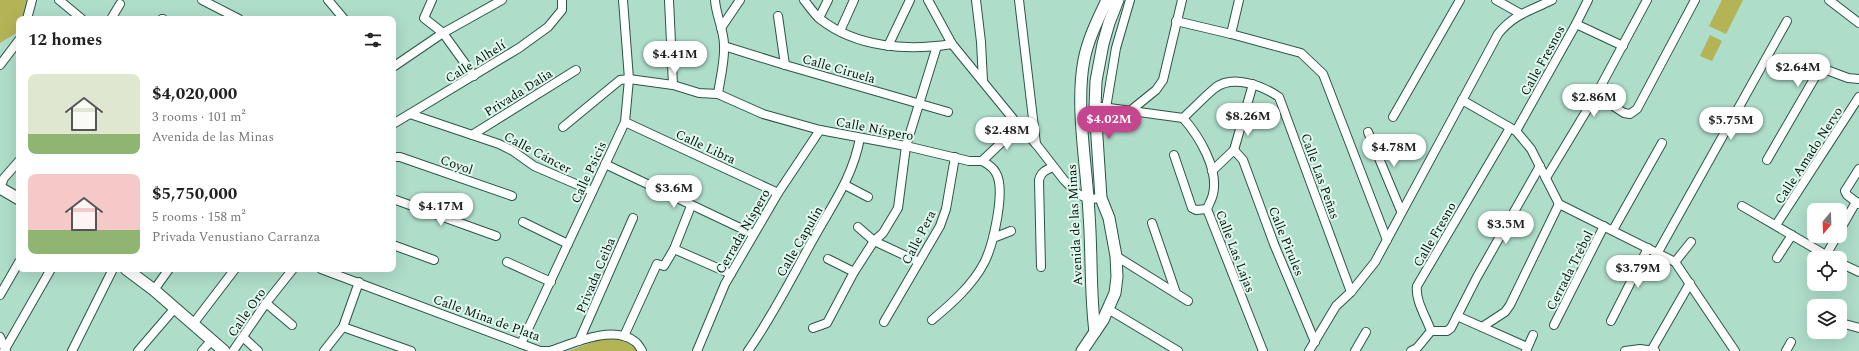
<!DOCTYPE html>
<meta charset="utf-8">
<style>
:root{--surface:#fff;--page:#f2f2f2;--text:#222;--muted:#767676;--accent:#c5458f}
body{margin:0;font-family:Spectral,serif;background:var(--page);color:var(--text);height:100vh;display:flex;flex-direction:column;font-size:15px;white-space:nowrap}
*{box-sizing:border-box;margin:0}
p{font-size:13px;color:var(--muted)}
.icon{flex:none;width:22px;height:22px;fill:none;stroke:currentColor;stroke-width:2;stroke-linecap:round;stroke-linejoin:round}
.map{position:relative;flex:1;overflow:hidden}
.panel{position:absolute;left:16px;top:16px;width:380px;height:256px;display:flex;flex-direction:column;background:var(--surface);border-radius:8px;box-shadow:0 4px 16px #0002}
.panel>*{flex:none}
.needle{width:26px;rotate:199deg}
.fabs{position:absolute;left:1807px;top:203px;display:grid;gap:8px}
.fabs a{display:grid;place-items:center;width:40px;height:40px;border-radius:8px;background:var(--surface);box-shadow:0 4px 16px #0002;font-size:20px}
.price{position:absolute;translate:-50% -34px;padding:0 9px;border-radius:14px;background:#fff;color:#222;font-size:13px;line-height:26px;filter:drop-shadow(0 1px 2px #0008)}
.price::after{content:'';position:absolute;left:50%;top:24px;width:12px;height:9px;margin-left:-6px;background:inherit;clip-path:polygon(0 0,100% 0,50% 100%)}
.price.selected{background:var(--accent);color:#fff}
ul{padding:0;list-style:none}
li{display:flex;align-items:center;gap:12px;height:100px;padding:0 12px}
li span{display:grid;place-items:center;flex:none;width:112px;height:80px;border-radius:8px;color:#555}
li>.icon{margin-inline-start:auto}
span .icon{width:48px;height:48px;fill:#fffc;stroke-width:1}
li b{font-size:17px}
h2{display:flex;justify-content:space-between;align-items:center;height:48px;padding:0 12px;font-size:17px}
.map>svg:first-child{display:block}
</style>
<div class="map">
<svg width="1859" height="351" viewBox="0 0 1859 351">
<rect width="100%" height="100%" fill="#aeddca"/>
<g fill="#b4b356">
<path d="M 0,0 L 28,0 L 22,19 L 19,19 L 18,32 L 0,43 Z"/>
<path d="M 1722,0 L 1743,0 L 1726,34 L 1709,26 Z"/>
<path d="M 1710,35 L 1722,41 L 1712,61 L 1700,56 Z"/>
<path d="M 610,336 L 622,338 L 638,351 L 568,351 Z"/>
</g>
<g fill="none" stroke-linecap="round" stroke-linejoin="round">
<g stroke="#2b5647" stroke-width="10">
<g id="street">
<path d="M 59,0 L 82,19"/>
<path d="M 202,0 L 239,19"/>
<path d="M 328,0 L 344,19"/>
<path d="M 432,0 L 424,18 L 443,33 L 474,76"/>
<path d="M 669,0 L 673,85"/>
<path d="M 715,0 C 716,16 724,30 724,45 C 725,61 720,79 718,94"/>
<path d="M 804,0 C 809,6 814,14 820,19 C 857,48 908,51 952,44"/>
<path d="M 928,0 L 952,44 L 1019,126 L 1036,144 L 1064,180 L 1078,194 L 1089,199 L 1101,198"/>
<path d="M 976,0 L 981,42 L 983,81"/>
<path d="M 1019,0 L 1036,144"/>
<path d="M 1496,0 L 1521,14"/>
<path d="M 1829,0 L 1859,23"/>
<path d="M 778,16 L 785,65"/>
<path d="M 819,18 L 828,0"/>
<path d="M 27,19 L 32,0"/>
<path d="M 111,19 L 120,4"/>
<path d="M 162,19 L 163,19"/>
<path d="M 1176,21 L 1231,34 L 1301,53 L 1323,74 L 1387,240"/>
<path d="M 1576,24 L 1623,46"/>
<path d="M 721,28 L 740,0"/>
<path d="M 840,31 L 854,0"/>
<path d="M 1231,34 L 1239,0"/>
<path d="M 724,46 L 785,65 L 948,112"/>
<path d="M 888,46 L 910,0"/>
<path d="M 0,65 L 19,40"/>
<path d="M 393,67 L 443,33 L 502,0"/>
<path d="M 1596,95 L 1624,113 L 1630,114 L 1637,109 L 1695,0"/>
<path d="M 1462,100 L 1516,131 L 1531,149 L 1559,204 L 1675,262 L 1735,351"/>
<path d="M 1102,107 L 1183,118"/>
<path d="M 1106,108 L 1116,48 L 1130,0"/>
<path d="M 1130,111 L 1156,90 L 1163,80 L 1182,0"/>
<path d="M 410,114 L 499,144 L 513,151 L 534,166 L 592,191"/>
<path d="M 1393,117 L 1460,0"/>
<path d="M 1183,118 C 1194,108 1204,97 1215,88 C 1233,74 1263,86 1279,97 L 1351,292"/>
<path d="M 1183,118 C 1199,136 1219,169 1213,194 C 1212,199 1209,204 1207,209 L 1263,351"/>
<path d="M 625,122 L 778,193"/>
<path d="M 393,124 L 519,48 L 548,27 L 562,10 L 562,0"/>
<path d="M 563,127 L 620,80 L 629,79 L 673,85 L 699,93 L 718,94 L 763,114 L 820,130 L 906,146 L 969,161 L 982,161 L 1019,126"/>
<path d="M 1516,131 L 1576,24 L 1588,0"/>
<path d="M 1368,132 L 1401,211"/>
<path d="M 472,135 L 576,70"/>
<path d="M 1234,150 L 1243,160 L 1274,244 L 1315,342"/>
<path d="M 1174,155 L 1192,208 L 1196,210 L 1207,209"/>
<path d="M 393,157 L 400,157 L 512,196"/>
<path d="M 1767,160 L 1818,72 L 1824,69 L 1848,78 L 1859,79"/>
<path d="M 605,164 L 753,234"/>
<path d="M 1859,169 L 1845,191 L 1847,195 L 1859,204"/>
<path d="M 1212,171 L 1234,150 L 1253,84"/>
<path d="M 1546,178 L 1596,95 L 1647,0"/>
<path d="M 845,185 L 868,197"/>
<path d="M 0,188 L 4,178 L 19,161"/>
<path d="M 393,199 L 496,236"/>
<path d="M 1742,206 L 1831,258"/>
<path d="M 523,222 L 568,244"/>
<path d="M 1152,223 L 1176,293"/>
<path d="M 1776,225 L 1859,97"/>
<path d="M 858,227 L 874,241 L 919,262"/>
<path d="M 1613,230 L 1662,143"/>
<path d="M 1840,230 L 1856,202"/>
<path d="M 993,238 L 1011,231"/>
<path d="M 393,245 L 434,260"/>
<path d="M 674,249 L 731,274"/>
<path d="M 1658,252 L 1787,21"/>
<path d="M 1826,255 L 1837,236"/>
<path d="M 1116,256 L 1188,301"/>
<path d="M 1777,258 L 1792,235"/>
<path d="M 828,259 L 854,272"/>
<path d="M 507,262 L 551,282"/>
<path d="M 1675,262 L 1691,242"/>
<path d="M 1840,263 L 1859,272"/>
<path d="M 1041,267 L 1039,180 C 1041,172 1046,170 1053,167"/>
<path d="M 321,269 L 540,351 L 550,351 C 574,343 612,325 634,341 C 638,343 640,348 642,351"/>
<path d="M 154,290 L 169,269"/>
<path d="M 0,295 L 19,262"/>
<path d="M 266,303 L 292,325"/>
<path d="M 1108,309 L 1178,351"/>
<path d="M 1457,316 L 1527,347"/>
<path d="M 932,320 C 951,304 972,286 984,263 C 993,246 1006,190 996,173 C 993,167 988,164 982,161"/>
<path d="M 1611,321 L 1648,248"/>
<path d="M 884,322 L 940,226 L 946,209 L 955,157"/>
<path d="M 1841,323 L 1859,328"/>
<path d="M 193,324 L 235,269"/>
<path d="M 1554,325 L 1604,226"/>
<path d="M 343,327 L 411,351"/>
<path d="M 1482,327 L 1505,312 L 1510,305 L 1559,204"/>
<path d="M 813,328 L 827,323 L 854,272 L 874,241 L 883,233 L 898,208 L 906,146 L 937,46"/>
<path d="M 1431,331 L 1447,331 L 1451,328 L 1477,277 L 1540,166"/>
<path d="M 624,336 L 657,264 L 664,266 L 674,249 L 691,206"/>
<path d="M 0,337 L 6,351"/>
<path d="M 243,337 L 258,351"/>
<path d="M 579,341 L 633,218"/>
<path d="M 521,344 L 625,122 L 629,79 L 623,0"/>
<path d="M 4,351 L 51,269"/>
<path d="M 72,351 L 113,269"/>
<path d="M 138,351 L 175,308"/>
<path d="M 202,351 L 212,340"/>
<path d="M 233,351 L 266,303 L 293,269"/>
<path d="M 324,351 L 343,327 L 359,282"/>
<path d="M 697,351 L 725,284 L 778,193 L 820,130"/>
<path d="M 748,351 C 772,317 791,279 811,243 C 831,206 852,180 860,138"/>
<path d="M 1309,351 L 1336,306 L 1351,292 L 1375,262 L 1498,34 C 1514,14 1530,11 1552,0"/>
<path d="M 1355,351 L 1366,332"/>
<path d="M 1411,351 L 1417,348 L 1431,331 C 1426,317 1415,300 1417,286 L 1510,128"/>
<path d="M 1526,351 L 1533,335"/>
<path d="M 1625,351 L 1640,349 L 1655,351"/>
<path d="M 1651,351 L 1690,283"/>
<path d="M 1786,351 L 1791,342"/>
</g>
</g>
<g stroke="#2b5647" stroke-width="13">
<g id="secondary">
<path d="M 0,188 L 19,199"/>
<path d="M 126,269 L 154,290 L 224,351"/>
<path d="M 1095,332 C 1090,293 1092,254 1089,214 C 1087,167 1075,106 1084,60 C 1088,39 1098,19 1107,0"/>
<path d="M 1082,351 L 1103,320 L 1115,293 L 1117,277 L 1116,256 L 1109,218 L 1101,198 L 1095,107 L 1096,81 L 1103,44 L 1109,23 L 1118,0"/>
</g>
</g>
<use href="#street" stroke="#fff" stroke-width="8"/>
<use href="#secondary" stroke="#fff" stroke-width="11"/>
</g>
<g text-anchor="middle" stroke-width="4" stroke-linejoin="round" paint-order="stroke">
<g font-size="13" fill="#02120b" stroke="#e1f8ee">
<text transform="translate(1542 60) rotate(-61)" y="5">Calle Fresnos</text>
<text transform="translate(475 61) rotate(-32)" y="5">Calle Alhelí</text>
<text transform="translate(839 68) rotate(16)" y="5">Calle Ciruela</text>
<text transform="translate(518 92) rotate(-32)" y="5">Privada Dalia</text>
<text transform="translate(875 128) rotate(11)" y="5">Calle Níspero</text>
<text transform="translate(706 146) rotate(25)" y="5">Calle Libra</text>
<text transform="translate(538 152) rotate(28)" y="5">Calle Cáncer</text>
<text transform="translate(1808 155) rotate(-57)" y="5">Calle Amado Nervo</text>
<text transform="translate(457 164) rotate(19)" y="5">Coyol</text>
<text transform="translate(588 172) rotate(-65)" y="5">Calle Psicis</text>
<text transform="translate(1321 176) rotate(70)" y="5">Calle Las Peñas</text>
<text transform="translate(1074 225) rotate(-93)" y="5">Avenida de las Minas</text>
<text transform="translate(742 231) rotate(-60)" y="5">Cerrada Níspero</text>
<text transform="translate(1434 234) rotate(-60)" y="5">Calle Fresno</text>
<text transform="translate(918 237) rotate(-63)" y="5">Calle Pera</text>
<text transform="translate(799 241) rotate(-60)" y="5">Calle Capulín</text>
<text transform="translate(1287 241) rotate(68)" y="5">Calle Pirules</text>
<text transform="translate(1236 251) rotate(69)" y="5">Calle Las Lajas</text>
<text transform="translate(1569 270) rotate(-63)" y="5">Cerrada Trébol</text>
<text transform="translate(595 275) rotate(-67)" y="5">Privada Ceiba</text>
<text transform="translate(246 312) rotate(-55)" y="5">Calle Oro</text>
<text transform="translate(487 317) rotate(20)" y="5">Calle Mina de Plata</text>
</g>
</g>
</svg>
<div class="fabs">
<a><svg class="needle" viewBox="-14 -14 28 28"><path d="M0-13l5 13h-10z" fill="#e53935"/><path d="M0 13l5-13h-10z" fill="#767676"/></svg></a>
<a><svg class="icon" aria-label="locate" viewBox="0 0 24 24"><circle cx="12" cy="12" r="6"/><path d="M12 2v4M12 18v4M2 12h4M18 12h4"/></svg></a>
<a><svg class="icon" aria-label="layers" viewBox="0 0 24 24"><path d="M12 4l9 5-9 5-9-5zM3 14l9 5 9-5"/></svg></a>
</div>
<b class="price" style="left:675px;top:75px">$4.41M</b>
<b class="price" style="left:1798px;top:88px">$2.64M</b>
<b class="price" style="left:1594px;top:118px">$2.86M</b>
<b class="price" style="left:1248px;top:137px">$8.26M</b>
<b class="price selected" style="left:1109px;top:140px">$4.02M</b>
<b class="price" style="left:1731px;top:141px">$5.75M</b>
<b class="price" style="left:1007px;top:151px">$2.48M</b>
<b class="price" style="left:1394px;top:168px">$4.78M</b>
<b class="price" style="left:674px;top:209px">$3.6M</b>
<b class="price" style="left:441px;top:227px">$4.17M</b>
<b class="price" style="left:1506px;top:245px">$3.5M</b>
<b class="price" style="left:1638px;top:289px">$3.79M</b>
<section class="panel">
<h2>12 homes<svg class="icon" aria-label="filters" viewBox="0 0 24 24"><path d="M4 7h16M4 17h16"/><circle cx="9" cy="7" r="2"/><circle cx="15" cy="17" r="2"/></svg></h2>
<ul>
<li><span style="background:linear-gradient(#dfe7d0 75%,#8fb573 0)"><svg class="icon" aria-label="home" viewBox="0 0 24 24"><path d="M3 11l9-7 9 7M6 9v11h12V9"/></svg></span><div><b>$4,020,000</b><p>3 rooms · 101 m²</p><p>Avenida de las Minas</p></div></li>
<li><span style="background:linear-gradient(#f6c9c9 70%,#8fb573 0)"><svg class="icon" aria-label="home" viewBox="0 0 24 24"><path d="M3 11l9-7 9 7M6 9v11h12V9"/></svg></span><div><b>$5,750,000</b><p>5 rooms · 158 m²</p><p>Privada Venustiano Carranza</p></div></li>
</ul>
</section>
</div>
